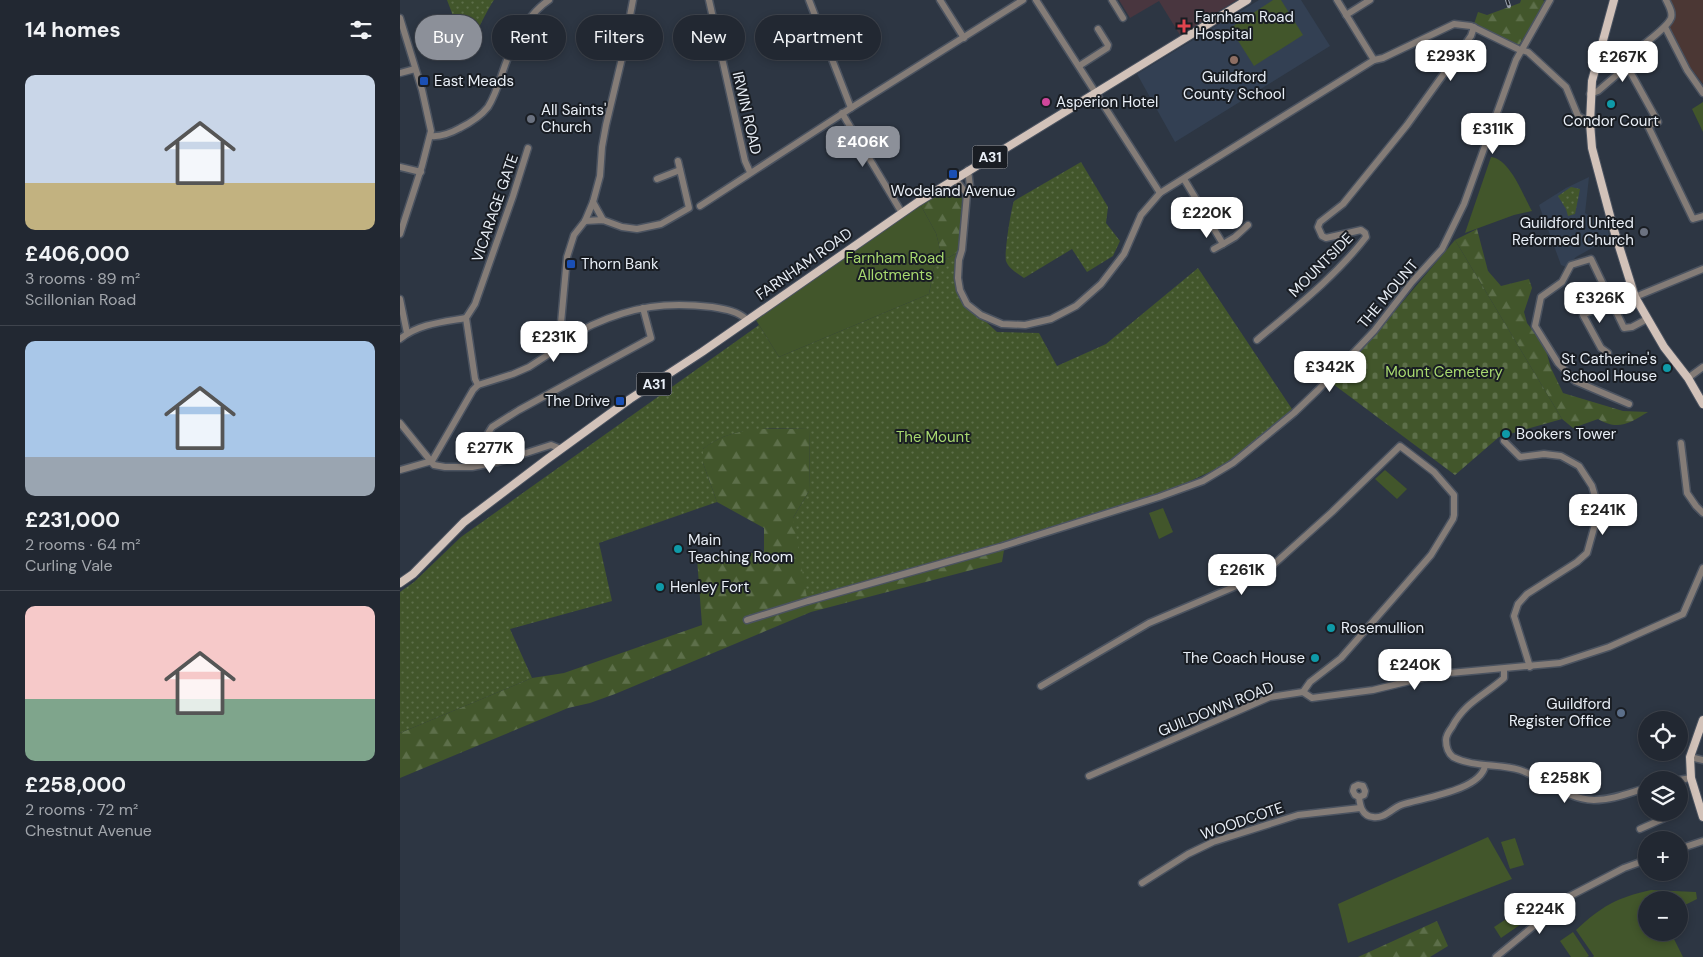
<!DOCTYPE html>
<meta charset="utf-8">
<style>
:root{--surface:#222832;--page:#2a303a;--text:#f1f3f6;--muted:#a2a6ac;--line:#3f444d;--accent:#8c9099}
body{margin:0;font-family:"DM Sans",sans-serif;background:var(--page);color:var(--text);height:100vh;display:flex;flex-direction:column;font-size:19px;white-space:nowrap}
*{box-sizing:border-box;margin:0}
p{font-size:16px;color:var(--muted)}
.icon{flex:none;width:28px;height:28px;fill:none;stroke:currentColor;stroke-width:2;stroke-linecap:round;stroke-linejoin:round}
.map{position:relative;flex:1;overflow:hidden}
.details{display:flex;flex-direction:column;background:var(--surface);width:400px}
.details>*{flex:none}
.guide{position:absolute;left:15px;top:15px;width:475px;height:45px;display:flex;gap:10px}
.buttons{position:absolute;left:1238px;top:711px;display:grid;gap:10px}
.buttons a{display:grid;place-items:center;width:50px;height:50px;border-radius:50%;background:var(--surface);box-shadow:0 2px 8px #0003,0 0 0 1px var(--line);font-size:25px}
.price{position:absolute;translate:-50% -42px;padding:0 11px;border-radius:10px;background:#fff;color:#222;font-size:16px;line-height:32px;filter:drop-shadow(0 1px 2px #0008)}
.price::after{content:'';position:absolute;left:50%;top:30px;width:15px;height:11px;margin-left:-8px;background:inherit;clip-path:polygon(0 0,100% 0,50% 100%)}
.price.on{background:var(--accent);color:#fff}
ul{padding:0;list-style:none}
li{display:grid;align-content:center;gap:10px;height:265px;padding:0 25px}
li+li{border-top:1px solid var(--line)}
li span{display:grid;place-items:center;height:155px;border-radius:10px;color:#555}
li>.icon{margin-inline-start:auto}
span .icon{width:90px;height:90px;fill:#fffc;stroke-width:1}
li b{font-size:21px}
h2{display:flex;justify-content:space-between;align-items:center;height:60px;padding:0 25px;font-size:21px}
.pill{padding:0 18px;border-radius:22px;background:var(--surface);box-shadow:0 2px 8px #0003,0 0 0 1px var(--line);font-size:18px;line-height:45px}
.pill.on{background:var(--accent);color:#fff}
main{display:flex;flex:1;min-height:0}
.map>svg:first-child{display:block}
</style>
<main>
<section class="details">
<h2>14 homes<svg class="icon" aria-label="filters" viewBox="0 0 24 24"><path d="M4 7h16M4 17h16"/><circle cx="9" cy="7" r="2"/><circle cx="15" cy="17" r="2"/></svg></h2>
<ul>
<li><span style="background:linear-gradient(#c9d6e8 70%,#c2b280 0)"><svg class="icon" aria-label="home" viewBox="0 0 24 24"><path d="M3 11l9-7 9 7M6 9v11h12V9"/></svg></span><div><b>£406,000</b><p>3 rooms · 89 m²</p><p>Scillonian Road</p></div></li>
<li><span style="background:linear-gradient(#a9c7e8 75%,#9aa5b1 0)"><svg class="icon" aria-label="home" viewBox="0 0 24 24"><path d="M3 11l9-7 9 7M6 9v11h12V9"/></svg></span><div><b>£231,000</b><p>2 rooms · 64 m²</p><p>Curling Vale</p></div></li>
<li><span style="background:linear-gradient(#f6c9c9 60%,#7fa58c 0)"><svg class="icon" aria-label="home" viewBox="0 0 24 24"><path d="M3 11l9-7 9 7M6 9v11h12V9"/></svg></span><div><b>£258,000</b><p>2 rooms · 72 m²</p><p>Chestnut Avenue</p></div></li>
</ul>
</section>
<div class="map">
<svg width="1303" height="957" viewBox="0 0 1303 957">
<defs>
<pattern id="forest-firs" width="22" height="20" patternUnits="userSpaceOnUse" patternTransform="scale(1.25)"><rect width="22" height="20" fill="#42562b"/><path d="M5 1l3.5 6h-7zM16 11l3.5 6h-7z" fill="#5d6f4a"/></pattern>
<pattern id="cemetery-stones" width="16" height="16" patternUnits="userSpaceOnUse" patternTransform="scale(1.25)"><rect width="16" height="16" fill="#42562b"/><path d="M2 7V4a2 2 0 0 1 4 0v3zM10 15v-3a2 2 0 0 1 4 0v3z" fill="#5d6f4a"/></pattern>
<pattern id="park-dots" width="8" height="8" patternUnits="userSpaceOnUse" patternTransform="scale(1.25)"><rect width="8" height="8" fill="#42562b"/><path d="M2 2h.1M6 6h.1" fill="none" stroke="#5d6f4a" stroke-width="1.8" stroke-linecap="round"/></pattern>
</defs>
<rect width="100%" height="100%" fill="#2d3643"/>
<path fill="#4b3734" d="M 1265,0 L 1303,0 L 1303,84 L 1277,50 L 1269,29 L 1270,14 Z"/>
<g fill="#334053">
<path d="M 859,0 L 901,0 L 930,46 L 775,142 L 737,74 Z"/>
<path d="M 1189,177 L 1185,213 L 1202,225 L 1206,224 L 1210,238 L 1176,257 L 1166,267 L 1161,265 L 1139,205 L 1166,188 Z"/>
</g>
<path fill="#49363f" d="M 719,0 L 837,0 L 780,35 L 759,1 L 730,18 Z"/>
<g fill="#42562b">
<path d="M 873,0 L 881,0 L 903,35 L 854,66 L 830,28 Z"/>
<path d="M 1303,102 L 1303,132 L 1292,109 Z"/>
<path d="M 1091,157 C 1110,159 1123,195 1132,211 L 1114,215 L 1065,233 Z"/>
<path d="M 520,204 L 536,233 L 543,261 L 534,267 L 529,294 L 379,357 L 354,317 Z"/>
<path d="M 985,470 L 1007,489 L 997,499 L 975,479 Z"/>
<path d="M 763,508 L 773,532 L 759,539 L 749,513 Z"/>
<path d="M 1088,837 L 1112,879 L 948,943 L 938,904 Z"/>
<path d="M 1115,838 L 1124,865 L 1110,869 L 1101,842 Z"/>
<path d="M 1251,890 L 1296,892 L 1297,899 L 1279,908 L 1279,900 L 1246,900 L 1246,932 L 1271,933 L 1283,957 L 1193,957 L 1194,956 L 1176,930 C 1202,906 1216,898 1251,890 Z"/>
<path d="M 1117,912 L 1124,922 L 1101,938 L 1094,927 Z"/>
<path d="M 1173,932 L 1189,956 L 1187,957 L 1171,957 L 1160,941 Z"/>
</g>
<g fill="url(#forest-firs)">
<path d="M 1121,0 L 1143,0 L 1146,3 L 1119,45 L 1074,24 L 1078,12 L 1087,15 L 1120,3 Z"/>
<path d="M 549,191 L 562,198 L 561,250 L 543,261 L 536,233 L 520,204 Z"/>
<path d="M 1077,229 L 1088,271 L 1101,286 L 1129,279 L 1132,288 L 1124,312 L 1127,323 L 1145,347 L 1151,368 L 1163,393 L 1223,411 L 1248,412 C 1230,423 1218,431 1198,419 L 1173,428 L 1162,419 L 1055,240 Z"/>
<path d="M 351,429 L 410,429 L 409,491 L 393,518 L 607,532 L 602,562 L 411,612 L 215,694 L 190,703 L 168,708 L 0,778 L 0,733 L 132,678 L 164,673 L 302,625 L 297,558 L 364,552 L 364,528 L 317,502 L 303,463 L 303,449 C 317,437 333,433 351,429 Z"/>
<path d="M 1037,921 L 1048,946 L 1030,957 L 958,957 Z"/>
</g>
<path fill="url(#cemetery-stones)" d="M 1055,240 L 1162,419 L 1099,437 L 1055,475 L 933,384 Z"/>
<g fill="url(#park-dots)">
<path d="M 47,0 L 94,0 C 84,14 71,49 59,57 L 55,21 Z"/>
<path d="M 681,162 L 708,207 L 706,223 L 720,241 L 713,256 L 687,272 L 672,249 L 624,278 C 617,273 609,269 606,261 C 604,254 611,209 614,201 Z"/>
<path d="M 1171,187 L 1180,189 L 1175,214 L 1168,216 L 1166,209 L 1158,196 Z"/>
<path d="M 561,250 L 558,278 L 567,304 L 597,332 L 639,333 L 657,366 L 706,344 L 798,268 L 894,412 L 827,464 L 775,488 L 605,543 L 407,598 L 393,518 L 409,491 L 410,429 C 373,429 333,424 303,449 L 303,463 L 317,502 L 199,543 L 212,601 L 110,629 L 132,678 L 0,733 L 0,592 L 14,582 L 61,537 L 359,325 L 379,357 L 529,294 L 534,267 Z"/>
</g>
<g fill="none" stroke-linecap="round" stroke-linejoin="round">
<g stroke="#4b5360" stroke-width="9">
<g id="minor">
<path d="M 309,0 L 345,161 L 350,172"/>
<path d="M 409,0 L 451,108"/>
<path d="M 540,0 L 564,38"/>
<path d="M 636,0 L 760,193"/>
<path d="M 712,0 L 723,18"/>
<path d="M 937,0 L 974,60"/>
<path d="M 946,15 L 970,0"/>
<path d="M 0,18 L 22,90 L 31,131 L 22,166 L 0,234"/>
<path d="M 1265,27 L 1287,70 L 1303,93"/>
<path d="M 679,66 L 707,48 L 708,45 L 698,29"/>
<path d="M 1227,66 L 1258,122 L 1248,126 L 1293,219 L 1303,216"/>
<path d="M 0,73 L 15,69"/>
<path d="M 1190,94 L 1198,91 L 1227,66 L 1223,60 C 1233,52 1267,29 1271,18 C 1273,12 1269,6 1266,0"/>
<path d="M 442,113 L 502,213"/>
<path d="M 31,136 C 42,137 51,133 60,128 C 70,123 81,116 88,107 C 97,93 101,75 107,60 C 116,37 128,14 149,0"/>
<path d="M 0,167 L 21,172"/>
<path d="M 568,170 L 570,186 L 567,194 L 562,250 L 559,260 L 558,278 L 560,290 L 567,304 L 581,315 L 602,324 L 625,325 L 651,319 L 676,306 L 701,284 L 724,254 L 741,215 L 760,193 L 974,60 L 983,58 L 1054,24 L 1071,26 L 1118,49 L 1128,52 L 1166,87 L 1178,116 L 1190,123"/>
<path d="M 257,179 L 280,170"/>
<path d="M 555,179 L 567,194"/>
<path d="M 784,179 L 823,244 L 835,237 L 848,225"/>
<path d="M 193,202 L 203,220"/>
<path d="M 300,206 L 451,108 L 623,0"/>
<path d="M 185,221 L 203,220 L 222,227 L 237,229 L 261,224 L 289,208 L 278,161"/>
<path d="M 814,249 L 823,244"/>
<path d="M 1235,297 L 1303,269"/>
<path d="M 0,299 L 7,333"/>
<path d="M 161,323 L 178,334"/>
<path d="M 0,339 C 18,324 43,322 66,318"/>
<path d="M 857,340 C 895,308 935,277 966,237 L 965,233 L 961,230 L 926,238 L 922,236 L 918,227 L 920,222 L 943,204 L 1007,125 L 1071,36 L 1074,27"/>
<path d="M 156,346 C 169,342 179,331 192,325 C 234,306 266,302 312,307 C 324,309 338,311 347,320"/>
<path d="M 1208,353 L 1201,348 L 1183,315 L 1210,301"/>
<path d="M 1288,378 L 1303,367"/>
<path d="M 78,385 L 75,379 L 66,318 L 75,304 L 113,196 L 128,148"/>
<path d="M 1229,404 L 1175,381 L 1158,363 L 1135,326 L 1141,297 L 1162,282 L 1171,265 L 1191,259 L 1224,328 L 1232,327 L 1247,319"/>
<path d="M 0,423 L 34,465 L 45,467 L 72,467 L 98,462 L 151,445 L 161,449"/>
<path d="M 87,435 L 92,427 L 119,410 L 251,338 L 243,308"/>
<path d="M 1104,441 L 1120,457 L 1144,454 L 1161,456 L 1179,466 L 1192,486 L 1199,510 L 1187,553 L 1177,562 L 1127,594 L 1118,604 L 1114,616 L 1130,667"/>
<path d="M 1281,443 L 1287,493 L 1296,506 L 1303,513"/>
<path d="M 0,470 L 32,461 L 73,390 L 78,385 L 113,374 L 129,367 L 149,354 L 156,346 L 161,323 L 167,257 L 174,235 L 185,221 L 193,202 L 200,176 L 202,147 L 206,125 L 222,58 L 233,0"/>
<path d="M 347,620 L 408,601 L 600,547 L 759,497 L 803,481 L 833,463 L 894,413 L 918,390 L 974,331 L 1012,282 L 1042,249 L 1064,204 L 1116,60 L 1150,0"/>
<path d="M 1104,669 L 1104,678 C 1085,695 1065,702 1052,727 C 1049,731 1046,735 1046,740 C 1046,747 1048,753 1053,757 C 1074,768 1099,763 1120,770 C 1146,779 1166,799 1194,800 C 1212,800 1229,793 1246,788"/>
<path d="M 641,686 L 749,623 L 862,575 L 932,512 L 1000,446 L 1034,472 L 1054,495 L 1054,515 L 1053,519 L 1031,555 L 991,601 L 941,658 L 910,682 L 903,692"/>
<path d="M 1290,757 L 1303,760"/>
<path d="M 689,776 L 870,697 L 903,692 L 912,698 L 973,690 L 1039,674 L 1160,663 L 1209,647 L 1283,614 L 1303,568"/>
<path d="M 1279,780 L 1291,778"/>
<path d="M 959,797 L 955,795 L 953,791 L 954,787 L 958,785 L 963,786 L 965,791 L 964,795 L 959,797 C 960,806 962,816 973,817 C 984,819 991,809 1001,805 C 1021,798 1080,791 1085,766"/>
<path d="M 1240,829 L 1267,817 L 1265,812"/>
<path d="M 1279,849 L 1303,841"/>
<path d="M 742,883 L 788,854 L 813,842 L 898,815 L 960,808"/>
<path d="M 1096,957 L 1170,896 L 1224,868 L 1246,860"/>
</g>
</g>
<g stroke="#4b5360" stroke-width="10">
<g id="major">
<path d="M 1214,0 L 1192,81 L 1190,123 L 1192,148 L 1213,227 L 1235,297 L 1264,347 L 1288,378 L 1303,404"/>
<path d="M 0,583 L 13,574 L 64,522 L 146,460 L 230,399 L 302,352 L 518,202 L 847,0"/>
<path d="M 1303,720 L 1290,757 L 1291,778 L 1303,817"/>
</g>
</g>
<use href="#minor" stroke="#847c77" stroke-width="6"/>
<use href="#major" stroke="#d2c2b9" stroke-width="8"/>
<g stroke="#979ea8" stroke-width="4">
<path id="rail" d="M 1107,0 L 1109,6"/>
</g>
<use href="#rail" stroke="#191d23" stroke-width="2" stroke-dasharray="5.5" stroke-linecap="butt"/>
</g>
<path fill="#e0444e" stroke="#191d23" stroke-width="2" d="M781.5 18.5h5v5h5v5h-5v5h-5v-5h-5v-5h5z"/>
<circle fill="#8d6e63" stroke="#191d23" stroke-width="2" cx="834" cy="60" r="5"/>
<g fill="#1a4fb4" stroke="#191d23" stroke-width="2">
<rect x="19" y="76" width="10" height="10" rx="2.5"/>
<rect x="548" y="169" width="10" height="10" rx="2.5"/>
<rect x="166" y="259" width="10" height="10" rx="2.5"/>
<rect x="215" y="396" width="10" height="10" rx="2.5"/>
</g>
<circle fill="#d1479c" stroke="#191d23" stroke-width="2" cx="646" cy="102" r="5"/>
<g fill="#0f9aa8" stroke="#191d23" stroke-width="2">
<circle cx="1211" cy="104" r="5"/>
<circle cx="1267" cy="368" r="5"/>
<circle cx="1106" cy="434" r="5"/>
<circle cx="278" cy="549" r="5"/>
<circle cx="260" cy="587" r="5"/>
<circle cx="931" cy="628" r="5"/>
<circle cx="915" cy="658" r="5"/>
</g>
<g fill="#6b7280" stroke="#191d23" stroke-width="2">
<circle cx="131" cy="119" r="5"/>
<circle cx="1244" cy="232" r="5"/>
</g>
<circle fill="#5c6f8a" stroke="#191d23" stroke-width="2" cx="1221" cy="713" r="5"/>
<g text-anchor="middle" stroke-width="4" stroke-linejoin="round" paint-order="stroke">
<g fill="#191d23" stroke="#aaafb7" stroke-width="1">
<rect x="572.5" y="145.5" width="35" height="23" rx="4"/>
<rect x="236.5" y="372.5" width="35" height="23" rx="4"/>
</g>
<g font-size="14" font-weight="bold" fill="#e8eef6">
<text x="590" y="162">A31</text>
<text x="254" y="389">A31</text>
</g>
<g font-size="15" fill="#e8eef6" stroke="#191d23" text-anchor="start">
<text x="795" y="22">Farnham Road<tspan x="795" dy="17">Hospital</tspan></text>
<text x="834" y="82" text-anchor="middle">Guildford<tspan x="834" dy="17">County School</tspan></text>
<text x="34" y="86">East Meads</text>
<text x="656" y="107">Asperion Hotel</text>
<text x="141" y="115">All Saints'<tspan x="141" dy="17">Church</tspan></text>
<text x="1211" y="126" text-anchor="middle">Condor Court</text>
<text x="553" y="196" text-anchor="middle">Wodeland Avenue</text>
<text x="1234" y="228" text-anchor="end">Guildford United<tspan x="1234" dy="17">Reformed Church</tspan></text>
<text x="181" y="269">Thorn Bank</text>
<text x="1257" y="364" text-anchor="end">St Catherine's<tspan x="1257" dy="17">School House</tspan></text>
<text x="210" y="406" text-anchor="end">The Drive</text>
<text x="1116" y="439">Bookers Tower</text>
<text x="288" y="545">Main<tspan x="288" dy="17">Teaching Room</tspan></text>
<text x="270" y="592">Henley Fort</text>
<text x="941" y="633">Rosemullion</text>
<text x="905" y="663" text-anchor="end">The Coach House</text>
<text x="1211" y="709" text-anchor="end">Guildford<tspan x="1211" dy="17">Register Office</tspan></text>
</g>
<g font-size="15" fill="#e8eef6" stroke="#191d23">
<text transform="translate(347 113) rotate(77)" y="5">IRWIN ROAD</text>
<text transform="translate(95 208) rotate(-71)" y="5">VICARAGE GATE</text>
<text transform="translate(404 264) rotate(-35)" y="5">FARNHAM ROAD</text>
<text transform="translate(921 265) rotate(-45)" y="5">MOUNTSIDE</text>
<text transform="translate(988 294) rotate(-50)" y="5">THE MOUNT</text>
<text transform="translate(816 709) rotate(-22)" y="5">GUILDOWN ROAD</text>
<text transform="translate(842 821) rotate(-19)" y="5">WOODCOTE</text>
</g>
<g font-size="15" fill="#a8d96f" stroke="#191d23">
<text x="495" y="263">Farnham Road<tspan x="495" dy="17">Allotments</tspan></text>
<text x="1044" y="377">Mount Cemetery</text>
<text x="533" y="442">The Mount</text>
</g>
</g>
</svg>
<div class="buttons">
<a><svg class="icon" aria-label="locate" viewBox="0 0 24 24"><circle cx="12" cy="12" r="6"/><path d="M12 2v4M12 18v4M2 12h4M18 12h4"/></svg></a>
<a><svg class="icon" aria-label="layers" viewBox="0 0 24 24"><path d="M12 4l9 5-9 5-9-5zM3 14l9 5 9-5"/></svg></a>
<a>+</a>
<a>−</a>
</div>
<b class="price" style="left:1051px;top:82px">£293K</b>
<b class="price" style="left:1223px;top:83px">£267K</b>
<b class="price" style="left:1093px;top:155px">£311K</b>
<b class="price on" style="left:463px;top:168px">£406K</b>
<b class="price" style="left:807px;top:239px">£220K</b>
<b class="price" style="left:1200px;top:324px">£326K</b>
<b class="price" style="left:154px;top:363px">£231K</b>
<b class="price" style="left:930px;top:393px">£342K</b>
<b class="price" style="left:90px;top:474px">£277K</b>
<b class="price" style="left:1203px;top:536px">£241K</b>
<b class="price" style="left:842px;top:596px">£261K</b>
<b class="price" style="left:1015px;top:691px">£240K</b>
<b class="price" style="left:1165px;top:804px">£258K</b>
<b class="price" style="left:1140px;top:935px">£224K</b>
<div class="guide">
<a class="pill on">Buy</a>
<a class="pill">Rent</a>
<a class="pill">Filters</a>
<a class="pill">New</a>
<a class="pill">Apartment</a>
</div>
</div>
</main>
